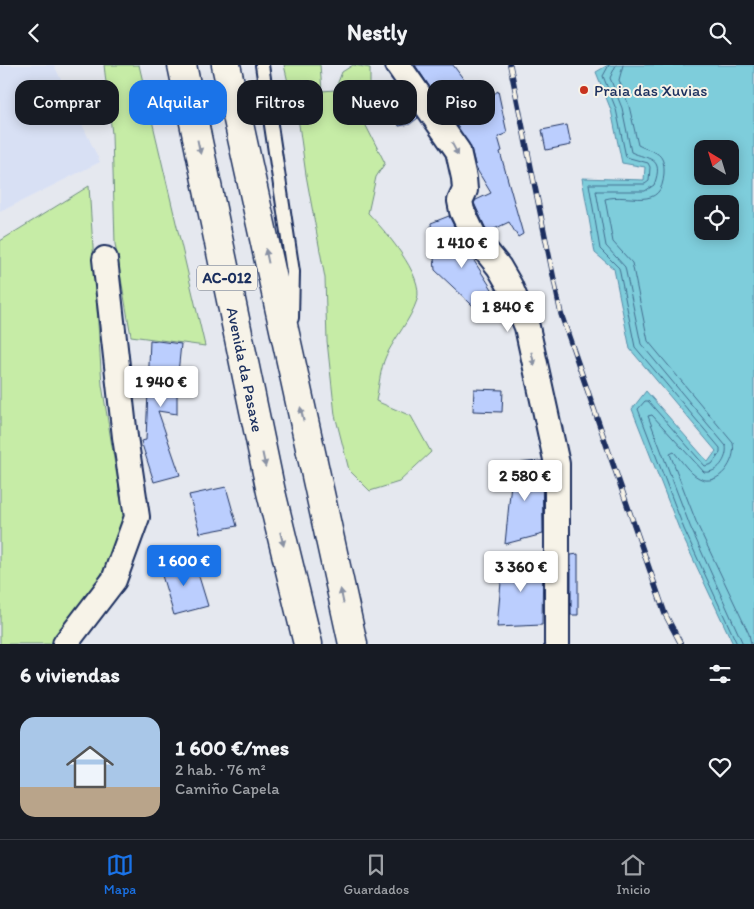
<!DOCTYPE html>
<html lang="es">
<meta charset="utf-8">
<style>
:root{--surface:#171b24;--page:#242831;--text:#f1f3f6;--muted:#9ea1a6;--line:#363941;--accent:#1a73e8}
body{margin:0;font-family:Itim,sans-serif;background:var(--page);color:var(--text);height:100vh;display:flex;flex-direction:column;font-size:19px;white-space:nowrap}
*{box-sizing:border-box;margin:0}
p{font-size:16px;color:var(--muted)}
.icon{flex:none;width:28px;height:28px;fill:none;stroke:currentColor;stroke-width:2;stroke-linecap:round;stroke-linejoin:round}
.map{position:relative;height:579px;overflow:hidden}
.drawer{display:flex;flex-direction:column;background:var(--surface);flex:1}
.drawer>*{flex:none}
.hud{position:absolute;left:15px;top:15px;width:500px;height:45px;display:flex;gap:10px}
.needle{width:32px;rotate:322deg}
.controls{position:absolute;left:694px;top:75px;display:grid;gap:10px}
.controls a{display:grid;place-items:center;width:45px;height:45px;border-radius:10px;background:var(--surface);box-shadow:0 2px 12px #0003;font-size:25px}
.price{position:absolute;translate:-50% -42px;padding:0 11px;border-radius:5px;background:#fff;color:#222;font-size:16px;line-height:32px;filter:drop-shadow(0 1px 2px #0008)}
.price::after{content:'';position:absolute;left:50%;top:30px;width:15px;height:11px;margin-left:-8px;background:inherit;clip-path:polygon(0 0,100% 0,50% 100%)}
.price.current{background:var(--accent);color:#fff}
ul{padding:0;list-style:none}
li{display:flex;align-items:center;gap:15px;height:125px;padding:0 20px}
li+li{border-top:1px solid var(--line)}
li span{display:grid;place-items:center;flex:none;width:140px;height:100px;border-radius:15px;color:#555}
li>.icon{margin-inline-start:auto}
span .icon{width:60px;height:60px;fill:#fffc;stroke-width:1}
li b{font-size:21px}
h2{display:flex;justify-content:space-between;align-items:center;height:60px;padding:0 20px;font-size:21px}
.chip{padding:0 18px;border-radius:15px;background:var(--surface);box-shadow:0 2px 12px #0003;font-size:18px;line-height:45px}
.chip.current{background:var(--accent);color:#fff}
header{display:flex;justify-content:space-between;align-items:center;height:65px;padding:0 20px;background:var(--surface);font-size:22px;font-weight:700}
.menu{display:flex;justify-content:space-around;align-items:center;height:70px;border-top:1px solid var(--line);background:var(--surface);font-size:14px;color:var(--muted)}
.menu a{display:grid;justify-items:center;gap:2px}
.menu .current{color:var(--accent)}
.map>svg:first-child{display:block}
</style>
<header><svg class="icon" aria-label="back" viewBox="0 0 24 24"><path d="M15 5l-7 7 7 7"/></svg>Nestly<svg class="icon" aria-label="search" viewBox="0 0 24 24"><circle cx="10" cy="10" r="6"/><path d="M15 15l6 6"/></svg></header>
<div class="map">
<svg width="754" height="579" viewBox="0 0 754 579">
<rect width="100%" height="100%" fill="#e5e8ef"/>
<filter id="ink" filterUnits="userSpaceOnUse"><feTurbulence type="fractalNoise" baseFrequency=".02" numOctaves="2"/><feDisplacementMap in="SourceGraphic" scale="10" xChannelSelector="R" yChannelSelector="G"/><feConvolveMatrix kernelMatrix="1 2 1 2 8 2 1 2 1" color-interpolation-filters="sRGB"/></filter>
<g filter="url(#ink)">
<path fill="#d8e0f4" d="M 0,0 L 54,0 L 100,97 L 0,147 Z"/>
<g fill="#c6eca6" stroke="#708e82">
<path d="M 104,0 L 139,0 L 205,281 L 131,271 L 115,179 L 112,69 Z"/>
<path d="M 284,0 L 320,0 L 322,26 L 335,25 L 342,7 L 353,0 L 370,3 L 370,21 L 362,53 L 385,98 L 376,112 L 368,148 C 383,164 425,210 417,235 C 410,256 395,272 386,291 C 380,304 379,322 376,336 L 411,351 L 431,387 L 399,417 L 370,426 L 349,405 L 335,350 L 327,276 L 325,213 L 306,110 L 297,45 L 293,39 Z"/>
<path d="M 89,121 L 102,320 L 125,461 L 94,524 L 51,579 L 0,579 L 0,176 Z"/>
</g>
<path fill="#7ecddb" stroke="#568ea9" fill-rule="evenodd" d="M 608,0 L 754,0 L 754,579 L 733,579 L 680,466 L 632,344 L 646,326 L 708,397 L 716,386 L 630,284 L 614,204 L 595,188 L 582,113 L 644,115 L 645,102 L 622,98 L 611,45 L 596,7 ZM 702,84 L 730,84 L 730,111 L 702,111 ZM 702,139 L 730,139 L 730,166 L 702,166 Z"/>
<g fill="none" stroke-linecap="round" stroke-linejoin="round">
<g stroke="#436e90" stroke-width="1">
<path d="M 609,0 L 603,11 L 616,44 L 626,92 L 648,98 L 650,102 L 649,116 L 645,119 L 589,119 L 600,184 L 619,203 L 635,282 L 720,383 L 720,388 L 712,399 L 705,401 L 648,336 L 645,336 L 638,344 L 684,464 L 737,579"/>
<path d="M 616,0 L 610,13 L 622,43 L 631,87 C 648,95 665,91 654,120 L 645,126 L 596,126 L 606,181 L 625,202 L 641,279 L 726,381 C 728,394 717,409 704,407 L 652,350 L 648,351 L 690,461 L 743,579"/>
<path d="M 623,0 L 619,15 L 629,41 L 638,80 C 653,88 665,85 664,108 C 662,148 629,127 605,134 L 613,177 L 632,198 L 648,276 L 733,378 C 737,396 718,423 699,413 C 689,408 681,395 674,387 L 670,389 L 697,459 L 749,569 L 751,579"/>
</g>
</g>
<g fill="#bbcefe" stroke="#1b2f5e">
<path d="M 415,0 L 453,0 L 481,38 L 498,26 L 507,68 L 498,72 L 502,86 L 500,87 L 523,169 L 518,172 L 509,157 L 488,167 L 486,164 L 474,138 L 476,135 L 491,128 L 476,103 L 471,83 Z"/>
<path d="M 401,28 L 418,53 L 410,59 L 399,61 L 391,33 Z"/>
<path d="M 567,60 L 571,80 L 546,85 L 542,65 Z"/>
<path d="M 449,151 L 462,177 L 504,243 L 487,254 L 435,205 L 431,158 Z"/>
<path d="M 150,275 L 181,279 L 177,318 L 177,349 L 158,346 L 180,410 L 154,417 L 141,376 L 146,375 Z"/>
<path d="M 474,324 L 503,325 L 502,347 L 473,346 Z"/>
<path d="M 542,396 L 543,469 L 505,479 L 513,398 Z"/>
<path d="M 226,422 L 237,461 L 200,468 L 189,430 Z"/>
<path d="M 578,489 L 578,550 L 571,550 L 571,490 Z"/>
<path d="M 193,492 L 208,541 L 174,550 L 160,504 Z"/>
<path d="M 543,492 L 542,560 L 497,562 L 503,495 Z"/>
</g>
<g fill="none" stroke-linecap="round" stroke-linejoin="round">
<g stroke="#1b2f5e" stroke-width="16">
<path id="lane" d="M 262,0 L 293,207 L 292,253"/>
</g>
<g stroke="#1b2f5e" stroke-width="28">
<g id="street">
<path d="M 398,0 L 458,86 L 464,113 L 465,125 L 460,136 L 462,146 L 474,171 L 499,202 L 510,221 L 527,262 L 557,399 L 557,579"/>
<path d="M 65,579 L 114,515 L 137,452 L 125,372 L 105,194"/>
</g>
</g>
<g stroke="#1b2f5e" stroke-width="31">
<g id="primary">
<path id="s1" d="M 182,0 L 271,427 L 308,579"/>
<path d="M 226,0 L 353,579"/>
</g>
</g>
<use href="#lane" stroke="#f7f3e8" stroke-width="12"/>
<use href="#street" stroke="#f7f3e8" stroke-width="24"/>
<use href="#primary" stroke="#f7f3e8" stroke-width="28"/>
<g stroke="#1b2f5e" stroke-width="5.5">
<path id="rail" d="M 510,0 L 561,249 L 665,549 L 681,579"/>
</g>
<use href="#rail" stroke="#f7f3e8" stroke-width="4" stroke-dasharray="11" stroke-linecap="butt"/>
</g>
<defs><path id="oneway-solid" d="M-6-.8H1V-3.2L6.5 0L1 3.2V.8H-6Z" transform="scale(1.25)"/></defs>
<g fill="#8991a3">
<use href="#oneway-solid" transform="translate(199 82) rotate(78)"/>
<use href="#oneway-solid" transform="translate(455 84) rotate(62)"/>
<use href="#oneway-solid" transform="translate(267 191) rotate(-102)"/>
<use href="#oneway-solid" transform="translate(533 294) rotate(77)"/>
<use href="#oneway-solid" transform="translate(302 349) rotate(-103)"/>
<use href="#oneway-solid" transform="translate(264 395) rotate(78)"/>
<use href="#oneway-solid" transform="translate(282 474) rotate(76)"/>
<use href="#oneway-solid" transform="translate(342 531) rotate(-102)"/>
</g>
</g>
<circle fill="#c8321e" stroke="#f7f3e8" stroke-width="2" cx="584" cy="25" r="5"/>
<g text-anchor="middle" stroke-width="4" stroke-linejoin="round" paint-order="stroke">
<rect fill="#f7f3e8" stroke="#5d6a87" stroke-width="1" x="197" y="200.5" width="60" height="25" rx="4"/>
<g font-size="15" font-weight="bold" fill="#1b2f5e">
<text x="227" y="218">AC-012</text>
</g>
<g font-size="16" fill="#1b2f5e" stroke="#f7f3e8" text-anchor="start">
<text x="594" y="31">Praia das Xuvias</text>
</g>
<g font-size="16" fill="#1b2f5e" stroke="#f7f3e8">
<text dy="6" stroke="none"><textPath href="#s1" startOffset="311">Avenida da Pasaxe</textPath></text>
</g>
</g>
</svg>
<div class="controls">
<a><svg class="needle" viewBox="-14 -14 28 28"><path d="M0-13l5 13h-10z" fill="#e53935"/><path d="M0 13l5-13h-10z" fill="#9ea1a6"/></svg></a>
<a><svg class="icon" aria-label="locate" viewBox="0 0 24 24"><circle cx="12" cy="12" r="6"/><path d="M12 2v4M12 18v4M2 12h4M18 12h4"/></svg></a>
</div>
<b class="price" style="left:462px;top:204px">1 410 €</b>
<b class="price" style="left:508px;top:268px">1 840 €</b>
<b class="price" style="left:161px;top:343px">1 940 €</b>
<b class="price" style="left:525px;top:437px">2 580 €</b>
<b class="price current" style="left:184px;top:522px">1 600 €</b>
<b class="price" style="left:521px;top:528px">3 360 €</b>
<div class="hud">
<a class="chip">Comprar</a>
<a class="chip current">Alquilar</a>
<a class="chip">Filtros</a>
<a class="chip">Nuevo</a>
<a class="chip">Piso</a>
</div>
</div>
<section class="drawer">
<h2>6 viviendas<svg class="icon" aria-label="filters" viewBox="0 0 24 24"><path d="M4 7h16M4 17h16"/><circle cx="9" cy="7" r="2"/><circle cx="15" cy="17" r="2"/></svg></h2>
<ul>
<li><span style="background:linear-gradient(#a9c7e8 70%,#b9a48a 0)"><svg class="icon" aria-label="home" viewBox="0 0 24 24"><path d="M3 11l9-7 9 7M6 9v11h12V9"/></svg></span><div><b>1 600 €/mes</b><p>2 hab. · 76 m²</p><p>Camiño Capela</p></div><svg class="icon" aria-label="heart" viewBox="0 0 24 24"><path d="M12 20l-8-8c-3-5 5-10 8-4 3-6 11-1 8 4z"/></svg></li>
</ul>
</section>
<nav class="menu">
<a class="current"><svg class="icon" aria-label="map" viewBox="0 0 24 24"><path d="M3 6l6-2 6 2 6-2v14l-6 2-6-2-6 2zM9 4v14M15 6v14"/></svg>Mapa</a>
<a><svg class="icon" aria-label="saved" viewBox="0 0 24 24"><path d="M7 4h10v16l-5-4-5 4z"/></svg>Guardados</a>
<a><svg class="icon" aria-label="home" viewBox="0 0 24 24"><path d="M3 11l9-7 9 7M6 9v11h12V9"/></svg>Inicio</a>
</nav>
